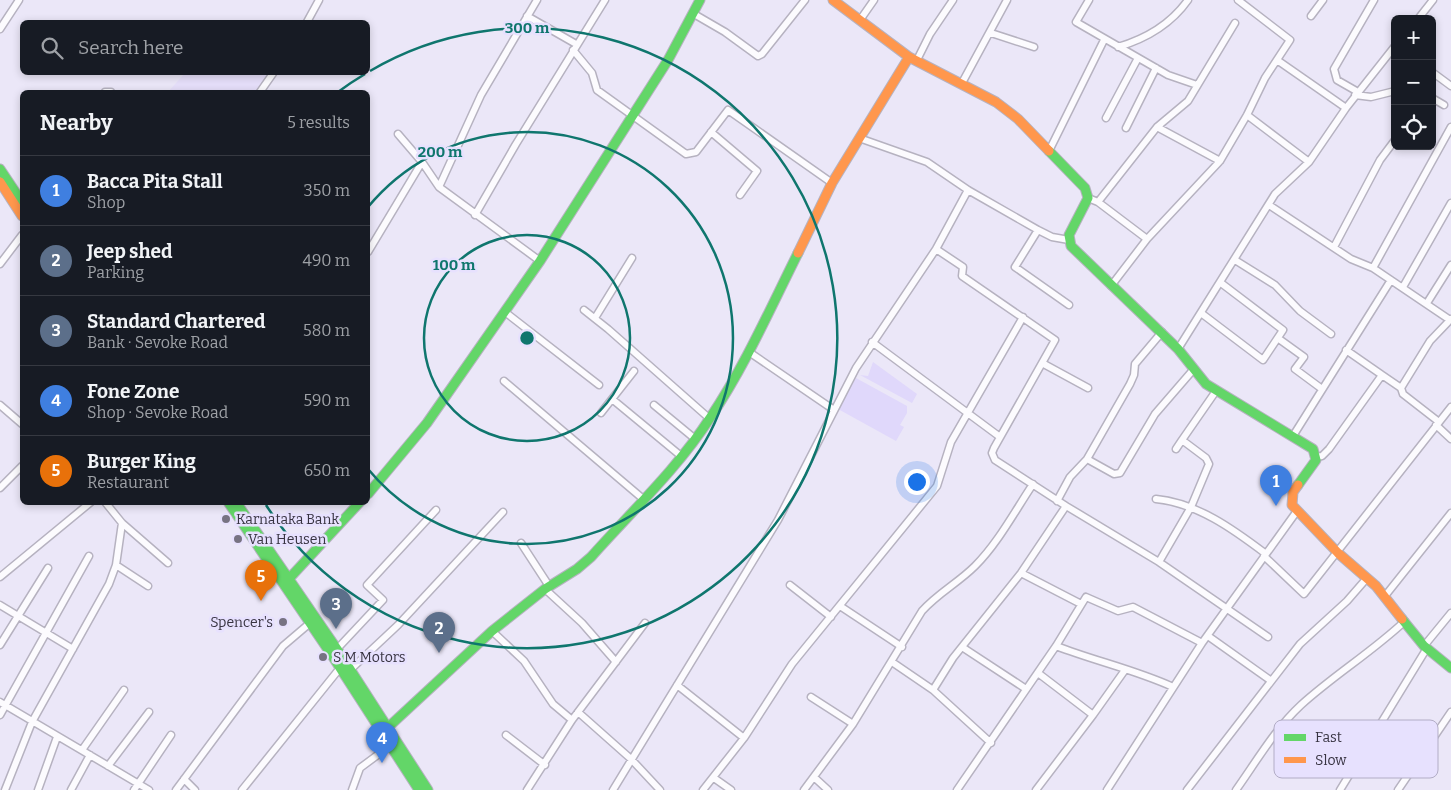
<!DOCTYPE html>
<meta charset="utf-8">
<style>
body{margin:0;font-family:Bitter,serif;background:#20242c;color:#f1f3f6}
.controls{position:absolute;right:15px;top:15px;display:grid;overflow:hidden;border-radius:8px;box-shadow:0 2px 8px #0003}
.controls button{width:45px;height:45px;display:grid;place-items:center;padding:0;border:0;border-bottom:1px solid #363941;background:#171b24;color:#f1f3f6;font:25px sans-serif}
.you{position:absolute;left:916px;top:481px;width:18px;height:18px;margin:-12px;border:4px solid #fff;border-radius:50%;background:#1a73e8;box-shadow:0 0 0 8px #1a73e833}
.badge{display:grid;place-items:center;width:32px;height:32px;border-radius:50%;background:#777382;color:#fff;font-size:16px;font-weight:700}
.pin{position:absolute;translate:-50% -41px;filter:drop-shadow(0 1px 2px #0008)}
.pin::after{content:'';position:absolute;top:26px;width:18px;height:15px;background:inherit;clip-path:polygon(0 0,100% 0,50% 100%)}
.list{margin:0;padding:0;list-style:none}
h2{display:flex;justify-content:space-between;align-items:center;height:65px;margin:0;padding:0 20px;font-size:21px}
h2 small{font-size:16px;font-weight:400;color:#9ea1a6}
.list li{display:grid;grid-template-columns:32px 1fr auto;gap:15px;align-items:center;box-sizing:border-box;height:70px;padding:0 20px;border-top:1px solid #363941}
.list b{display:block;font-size:19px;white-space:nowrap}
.list p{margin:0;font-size:16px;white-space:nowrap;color:#9ea1a6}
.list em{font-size:16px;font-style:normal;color:#9ea1a6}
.icon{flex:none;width:28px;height:28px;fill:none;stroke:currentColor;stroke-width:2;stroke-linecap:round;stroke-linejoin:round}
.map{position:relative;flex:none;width:1451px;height:790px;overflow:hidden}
.search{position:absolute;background:#171b24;box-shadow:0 2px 8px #0003;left:20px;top:20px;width:350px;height:55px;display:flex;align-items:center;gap:12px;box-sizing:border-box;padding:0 18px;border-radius:8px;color:#9ea1a6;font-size:19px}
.panel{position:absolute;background:#171b24;box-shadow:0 2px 8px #0003;left:20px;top:90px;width:350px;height:415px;border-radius:8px}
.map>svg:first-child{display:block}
.built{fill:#e6dffa}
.green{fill:#e0d8fb}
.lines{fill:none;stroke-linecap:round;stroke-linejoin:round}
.street-casing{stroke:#b6b2c0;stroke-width:9}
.fast-casing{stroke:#b6b2c0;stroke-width:11}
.slow-casing{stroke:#b6b2c0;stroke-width:11}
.street{stroke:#fcfbfe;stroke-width:6}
.fast{stroke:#63d668;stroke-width:9}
.slow{stroke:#ff974d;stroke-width:9}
.ring{fill:none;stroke:#0f766e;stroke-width:2.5}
.poi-dot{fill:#777382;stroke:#e7e1fe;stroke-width:2}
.labels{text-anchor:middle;stroke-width:5;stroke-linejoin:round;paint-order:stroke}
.poi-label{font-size:14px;fill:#383442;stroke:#e7e1fe;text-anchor:start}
.key{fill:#e7e1fe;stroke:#b2adc6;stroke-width:1}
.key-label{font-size:14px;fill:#383442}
.centre{fill:#0f766e;stroke:#e7e1fe;stroke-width:2.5}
.ring-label{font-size:15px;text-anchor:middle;font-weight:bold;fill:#0f766e;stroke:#e7e1fe;stroke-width:5;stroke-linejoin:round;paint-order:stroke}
</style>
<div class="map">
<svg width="1451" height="790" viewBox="0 0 1451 790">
<rect width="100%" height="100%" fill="#ebe7f8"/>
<path class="built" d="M185,73h86l-15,19h-88z"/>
<path class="green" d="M873,362l44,32 -5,9 -52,-28 8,1z
M856,378l51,28v7l-7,12 4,2 -8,14 -58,-32z"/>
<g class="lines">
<g class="street-casing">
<path id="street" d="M537,0l-56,95 -42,92 101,74
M1089,0l-13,22 92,53 29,10
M694,14l31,18 33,24 4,-2 43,-54
M527,16l49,28
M1311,16l12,-16
M1418,19l15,-19
M860,20l14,-20
M307,22l12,-22
M0,29l19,-29
M991,33l43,14
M1118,47c27,-8 53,-23 70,-47
M573,50l19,23 5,17 89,64 10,-2 32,-42 104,73
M917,60l13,-26 23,-34
M1277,60l69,48
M1432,72l19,14
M962,83l45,-83
M105,92h6
M260,92l14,-20
M1358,92l-21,-12 -3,-11 40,-69
M1355,95l16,2 24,-6
M1432,98l12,7
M1247,115l62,47
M1106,118l32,-60
M1157,127l63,34
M1126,128l30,-60
M711,132l46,39 -17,24
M398,134l24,28 17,25
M859,138l68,24 41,28 70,40 14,7 17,3
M1049,151l55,-111
M1088,198l10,4 49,37
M1098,202l59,-75 31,-26 47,-78
M1269,205l82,54 22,9 77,52
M475,215l41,-71 89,-144
M1038,230l-23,37 54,38
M1334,247l46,-87 15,-20
M936,249l27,18 -1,9 93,64 -61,108 -2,5 3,7 71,46 93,56 109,75
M368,252l54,-90
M1235,260l40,25 25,26 31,23
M0,264l22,-29
M1373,268l78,-141
M1111,286l36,-47 73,-78 27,-46 18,-37 25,-38 -52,-40
M1403,287l48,-84
M1427,303l24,-38
M584,310l24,19 102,90
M505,312l94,73
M1201,313l62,47 20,-30 -62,-47
M595,318l37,-60
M1279,339l25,18 -9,12 27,20
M872,342l128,95
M1178,349l97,-155 34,-32 37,-54 49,-62
M1346,350l36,25
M749,352l85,58
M1042,363l46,25
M504,381l138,117
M1401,388l29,-47 21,-22
M612,399l69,57
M0,405l22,19
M654,405l40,33
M601,413l33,-42
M1436,425l15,14
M1293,436l98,-156
M1176,449l6,-9
M1316,457l6,-1 7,-7 53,-74 19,13 2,6 36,28
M1087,459l27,15 6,-1 35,-59 38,-44
M0,488l22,-22
M1156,499c41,4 77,30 110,55
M1057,501l13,-24 17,-18 43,-75 4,-9 1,-11 27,-32
M105,502l17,21 46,40
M521,543l28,43
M1264,556l40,38 147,-187
M1159,562l32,-55 18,-43 -3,-6 -24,-18 34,-49
M116,565l32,21
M1021,573l60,31
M0,577l91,-75
M790,585l41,32
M545,589l37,34 34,39
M1385,596l66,-83
M0,605l73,44
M840,606l62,41
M492,631l32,30 29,43 19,16
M1208,636l62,44
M0,645l48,-77
M1056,646c39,15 80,24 117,41
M1424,646l27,-33
M962,647l64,42
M337,649l46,-49 -16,-15 69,-75
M892,662l41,28 58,53
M350,670l48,-45 105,-113
M677,685l67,53
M933,690l20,-32 68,-85 45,-67
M811,697l42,27
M0,702l149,88
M578,712l53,47 29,31
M0,715l89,-159
M1093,715l32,-45
M506,735l39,30
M82,750l42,-60
M108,766l41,-54
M714,778l17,12
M815,778l13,12
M184,779l11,11
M5,790l27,-68 77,-138 7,-19 6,-42
M38,790l19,-53
M71,790l19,-35
M134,790l37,-55
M176,790l107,-144 27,-23
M242,790l98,-122
M352,790l8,-22 31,-23
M527,790l45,-70 73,-97
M613,790l165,-270 78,-152 80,-119 32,-59
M703,790l41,-52 48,-74 145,-178 14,-44 72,-125
M804,790l49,-66 69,-113c16,-18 36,-28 53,-45 23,-23 40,-55 58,-82
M957,790l99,-144 30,-49 32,14 15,-4 69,36
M1036,790l57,-75 -55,-42
M1107,790l95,-147 95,-132
M1187,790l113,-146 47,-43 20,-23
M1236,790c20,-28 39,-61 65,-85 33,-30 71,-53 104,-84
M1340,790l87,-142
M1398,790l53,-78"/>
</g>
<g class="fast-casing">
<path id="fast" d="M1049,151l36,37 3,10 -19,37 2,11 107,103 28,35 107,65 3,11 -18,25
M0,169l22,33
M368,494l59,-71 113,-162 128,-201 32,-60
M228,502l103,152 88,136
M236,502l101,147 91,141
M285,583l75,-81
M1402,619l22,27 27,22
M383,732l109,-101 53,-42 32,-20 14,-12c39,-44 87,-89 119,-139 35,-52 60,-109 88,-165"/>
</g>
<g class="slow-casing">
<path id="slow" d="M833,0l76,57 87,45 22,17 31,32
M0,182l22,34
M798,253l34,-70 77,-126
M1298,485l-5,7 -1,13 46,48 38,33 26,33"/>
</g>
<use href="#street" class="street"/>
<use href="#fast" class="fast"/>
<use href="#slow" class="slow"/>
</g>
<g class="ring">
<circle cx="527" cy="338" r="103"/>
<path d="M368 207A206 206 0 1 1 368 469"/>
<path d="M338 92A310 310 0 0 1 365 74M370 71A310 310 0 1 1 266 505"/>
</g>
<g class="poi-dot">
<circle cx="226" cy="519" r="5"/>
<circle cx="238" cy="539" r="5"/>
<circle cx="283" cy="622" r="5"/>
<circle cx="323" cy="657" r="5"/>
</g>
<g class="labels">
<g class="poi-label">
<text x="236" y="524">Karnataka Bank</text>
<text x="248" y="544">Van Heusen</text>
<text x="273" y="627" text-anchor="end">Spencer's</text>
<text x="333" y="662">S M Motors</text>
</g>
</g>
<rect x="1274" y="720" width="164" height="58" rx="8" class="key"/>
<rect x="1284" y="734" width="22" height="7" fill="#63d668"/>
<rect x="1284" y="757" width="22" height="6" fill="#ff974d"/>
<g class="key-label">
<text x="1315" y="742">Fast</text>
<text x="1315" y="765">Slow</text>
</g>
<circle cx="527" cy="338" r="8" class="centre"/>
<g class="ring-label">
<text x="527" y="33">300 m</text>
<text x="440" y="157">200 m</text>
<text x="454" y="270">100 m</text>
</g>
</svg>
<div class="controls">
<button>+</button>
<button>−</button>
<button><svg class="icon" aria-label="locate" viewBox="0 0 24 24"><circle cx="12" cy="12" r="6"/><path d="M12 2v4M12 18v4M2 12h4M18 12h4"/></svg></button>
</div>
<div class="you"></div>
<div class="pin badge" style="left:1276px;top:506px;background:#3f7fe0">1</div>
<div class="pin badge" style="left:439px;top:653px;background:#5c6f8a">2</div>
<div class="pin badge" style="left:336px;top:629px;background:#5c6f8a">3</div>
<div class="pin badge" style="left:382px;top:763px;background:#3f7fe0">4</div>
<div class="pin badge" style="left:261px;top:601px;background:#e8710a">5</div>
<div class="search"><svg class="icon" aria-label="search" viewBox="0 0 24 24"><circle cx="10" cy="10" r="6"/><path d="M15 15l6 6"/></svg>Search here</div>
<section class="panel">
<h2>Nearby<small>5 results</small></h2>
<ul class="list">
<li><span class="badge" style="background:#3f7fe0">1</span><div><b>Bacca Pita Stall</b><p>Shop</p></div><em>350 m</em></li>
<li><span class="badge" style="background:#5c6f8a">2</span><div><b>Jeep shed</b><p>Parking</p></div><em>490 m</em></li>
<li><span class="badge" style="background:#5c6f8a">3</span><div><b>Standard Chartered</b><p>Bank · Sevoke Road</p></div><em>580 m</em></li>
<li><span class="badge" style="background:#3f7fe0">4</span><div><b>Fone Zone</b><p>Shop · Sevoke Road</p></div><em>590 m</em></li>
<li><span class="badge" style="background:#e8710a">5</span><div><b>Burger King</b><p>Restaurant</p></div><em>650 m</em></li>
</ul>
</section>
</div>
